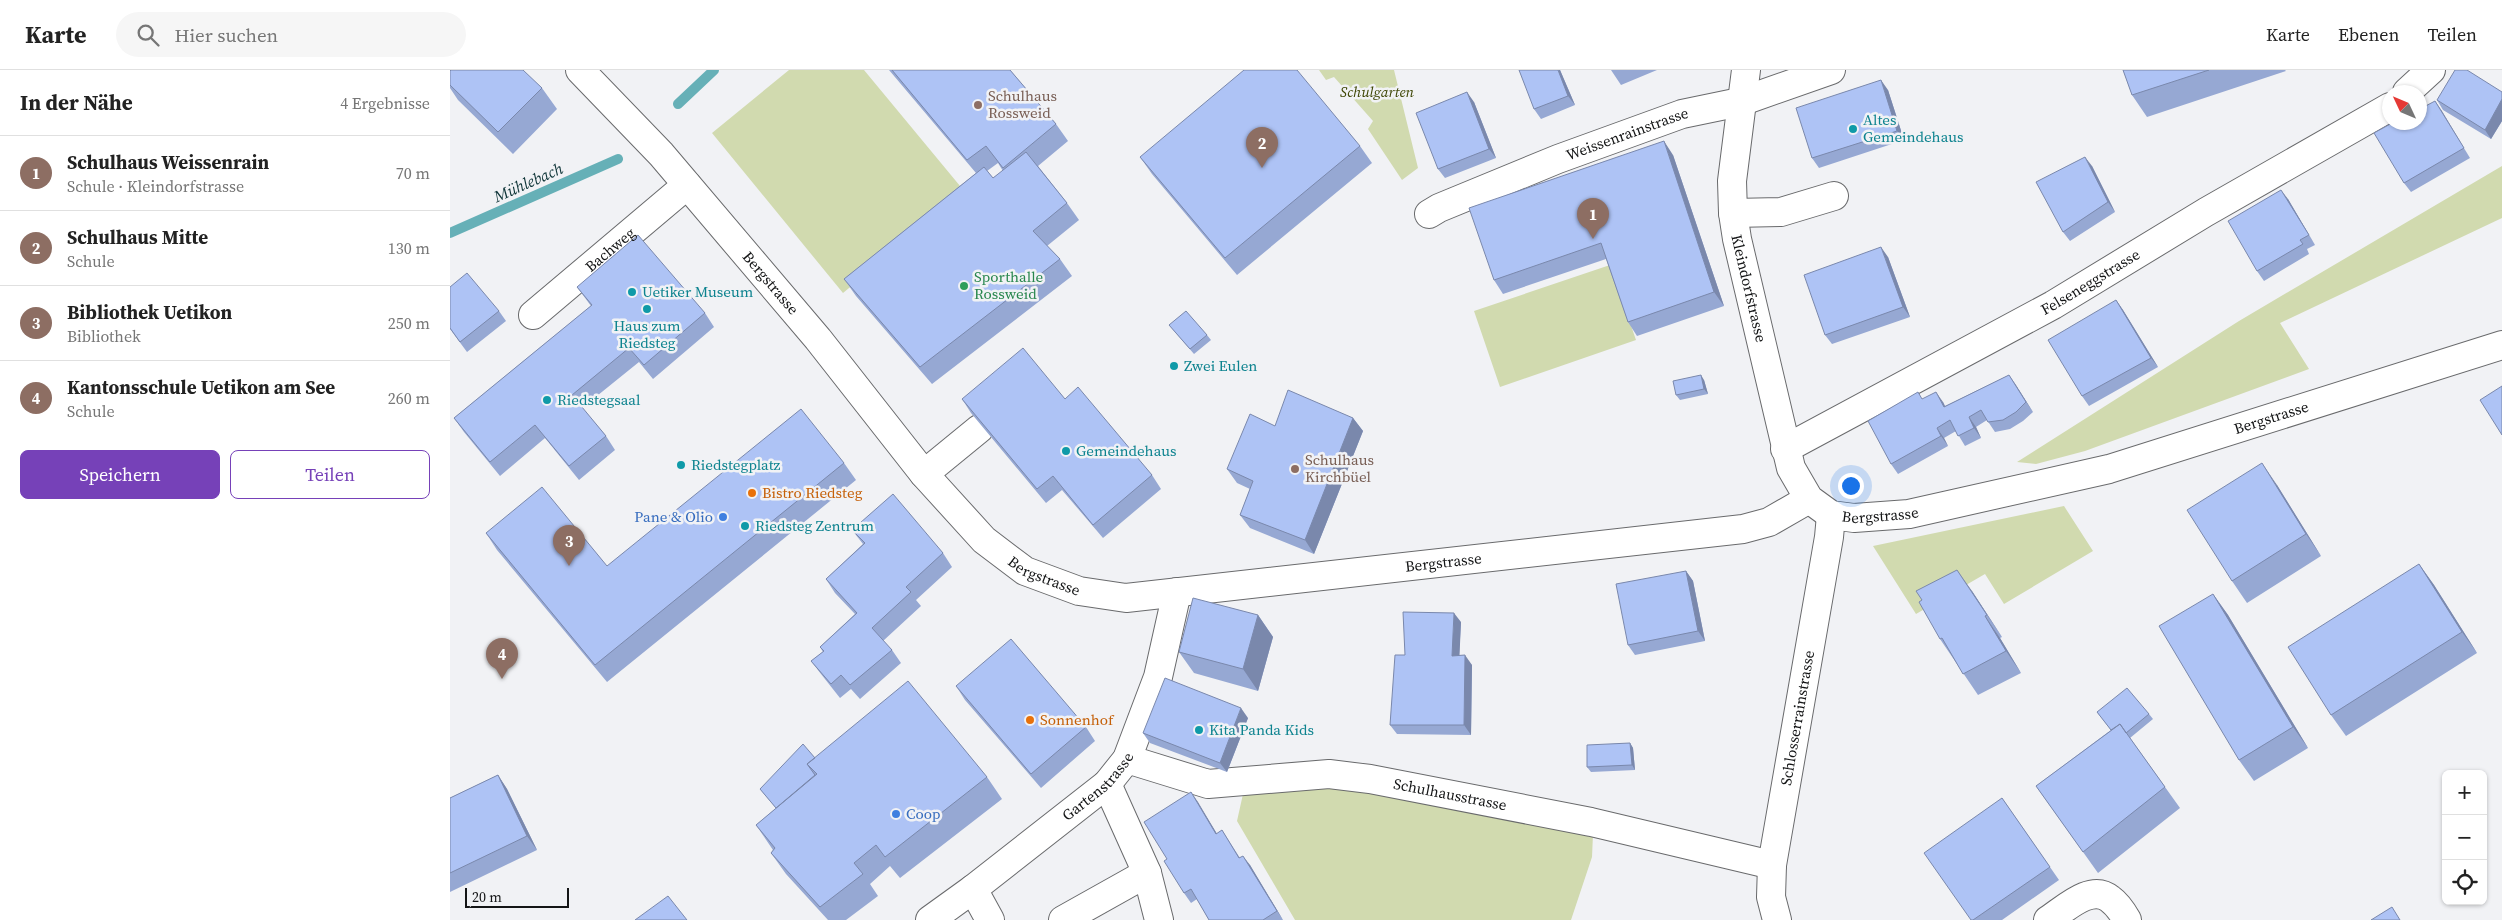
<!DOCTYPE html>
<html lang="de">
<meta charset="utf-8">
<style>
body{margin:0;font-family:"Source Serif 4",serif;background:#f6f6f6;color:#222}
.controls{position:absolute;right:15px;bottom:15px;display:grid;overflow:hidden;border-radius:8px;box-shadow:0 1px 4px #0004}
.controls button{width:45px;height:45px;display:grid;place-items:center;padding:0;border:0;border-bottom:1px solid #e0e0e0;background:#fff;color:#222;font:25px sans-serif}
.compass{position:absolute;left:1932px;top:15px;width:45px;height:45px;border-radius:50%;background:#fff;box-shadow:0 1px 4px #0004;rotate:314deg}
.scale{position:absolute;left:15px;bottom:12px;width:104px;box-sizing:border-box;padding-left:5px;border:2px solid #141516;border-top:0;font-size:14px;line-height:18px;white-space:nowrap;color:#141516;-webkit-text-stroke:4px #f1f2f5;paint-order:stroke}
.you{position:absolute;left:1400px;top:415px;width:18px;height:18px;margin:-12px;border:4px solid #fff;border-radius:50%;background:#1a73e8;box-shadow:0 0 0 8px #1a73e833}
.badge{display:grid;place-items:center;width:32px;height:32px;border-radius:50%;background:#7641b8;color:#fff;font-size:16px;font-weight:700}
.pin{position:absolute;translate:-50% -41px;filter:drop-shadow(0 1px 2px #0008)}
.pin::after{content:'';position:absolute;top:26px;width:18px;height:15px;background:inherit;clip-path:polygon(0 0,100% 0,50% 100%)}
.list{margin:0;padding:0;list-style:none}
h2{display:flex;justify-content:space-between;align-items:center;height:65px;margin:0;padding:0 20px;font-size:21px}
h2 small{font-size:16px;font-weight:400;color:#767676}
.list li{display:grid;grid-template-columns:32px 1fr auto;gap:15px;align-items:center;box-sizing:border-box;height:75px;padding:0 20px;border-top:1px solid #e0e0e0}
.list b{display:block;font-size:19px;white-space:nowrap}
.list p{margin:0;font-size:16px;white-space:nowrap;color:#767676}
.list em{font-size:16px;font-style:normal;color:#767676}
.actions{display:flex;gap:10px;padding:15px 20px}
.actions a{flex:1;padding:11px 0;border:1px solid #7641b8;border-radius:8px;text-align:center;font-size:18px;color:#7641b8}
.actions .main{background:#7641b8;color:#fff}
.icon{flex:none;width:28px;height:28px;fill:none;stroke:currentColor;stroke-width:2;stroke-linecap:round;stroke-linejoin:round}
.map{position:relative;flex:none;width:2052px;height:850px;overflow:hidden}
header{display:flex;align-items:center;gap:30px;box-sizing:border-box;height:70px;padding:0 25px;background:#fff;border-bottom:1px solid #e0e0e0}
header strong{font-size:24px}
nav{display:flex;gap:28px;margin-inline-start:auto;font-size:18px}
.search{width:350px;height:45px;background:#f6f6f6;display:flex;align-items:center;gap:12px;box-sizing:border-box;padding:0 18px;border-radius:28px;color:#767676;font-size:19px}
main{display:flex}
aside{flex:1;background:#fff}
.map>svg:first-child{display:block}
.green{fill:#d1daaf}
.lines{fill:none;stroke-linecap:round;stroke-linejoin:round}
.stream{stroke:#66b0b7;stroke-width:10}
.minor-casing{stroke:#696a6c;stroke-width:30}
.minor{stroke:#fff;stroke-width:28}
.wall{fill:#96a8d3;fill-rule:evenodd}
.shaded-wall{fill:#7a88ac}
.building{fill:#aec3f5;stroke:#7a88ac}
.education-dot{fill:#8d6e63;stroke:#f1f2f5;stroke-width:2}
.culture-dot{fill:#0f9aa8;stroke:#f1f2f5;stroke-width:2}
.leisure-dot{fill:#2e9e5b;stroke:#f1f2f5;stroke-width:2}
.food-dot{fill:#e8710a;stroke:#f1f2f5;stroke-width:2}
.shop-dot{fill:#3f7fe0;stroke:#f1f2f5;stroke-width:2}
.labels{text-anchor:middle;stroke-width:5;stroke-linejoin:round;paint-order:stroke}
.park-label{font-size:15px;font-style:italic;fill:#3e4604;stroke:#f1f2f5}
.education-label{font-size:15px;fill:#785e54;stroke:#f1f2f5;text-anchor:start}
.culture-label{font-size:15px;fill:#0d838f;stroke:#f1f2f5;text-anchor:start}
.street-label{font-size:15px;fill:#141516;stroke:#f1f2f5}
.leisure-label{font-size:15px;fill:#27864d;stroke:#f1f2f5;text-anchor:start}
.food-label{font-size:15px;fill:#c56008;stroke:#f1f2f5;text-anchor:start}
.shop-label{font-size:15px;fill:#366cbe;stroke:#f1f2f5;text-anchor:end}
.water-label{font-size:16px;font-style:italic;fill:#0e3437;stroke:#f1f2f5}
</style>
<header>
<strong>Karte</strong>
<div class="search"><svg class="icon" aria-label="search" viewBox="0 0 24 24"><circle cx="10" cy="10" r="6"/><path d="M15 15l6 6"/></svg>Hier suchen</div>
<nav><a>Karte</a><a>Ebenen</a><a>Teilen</a></nav>
</header>
<main>
<aside>
<h2>In der Nähe<small>4 Ergebnisse</small></h2>
<ul class="list">
<li><span class="badge" style="background:#8d6e63">1</span><div><b>Schulhaus Weissenrain</b><p>Schule · Kleindorfstrasse</p></div><em>70 m</em></li>
<li><span class="badge" style="background:#8d6e63">2</span><div><b>Schulhaus Mitte</b><p>Schule</p></div><em>130 m</em></li>
<li><span class="badge" style="background:#8d6e63">3</span><div><b>Bibliothek Uetikon</b><p>Bibliothek</p></div><em>250 m</em></li>
<li><span class="badge" style="background:#8d6e63">4</span><div><b>Kantonsschule Uetikon am See</b><p>Schule</p></div><em>260 m</em></li>
</ul>
<div class="actions"><a class="main">Speichern</a><a>Teilen</a></div>
</aside>
<div class="map">
<svg width="2052" height="850" viewBox="0 0 2052 850">
<rect width="100%" height="100%" fill="#f1f2f5"/>
<path class="green" d="M339,0h75l101,122 -122,101 -131,-160z
M869,0h75l24,98 -16,12 -34,-51 5,-8 -39,-44 -8,3z
M2052,96v52l-222,105 29,46 -224,82 -49,13 -19,-2 222,-141z
M1160,195l26,75 -136,47 -26,-76z
M1614,436l29,45 -89,53 -19,-30 -69,40 -43,-68z
M870,715l52,4 221,45 -1,23 -21,63h-276l-58,-99 6,-27z"/>
<g class="lines">
<path class="stream" d="M228,34l36,-34
M0,163l168,-74"/>
<g class="minor-casing">
<g id="minor">
<path id="s1" d="M130,0l81,84 157,185 106,135 60,66 41,31 54,20 47,7 617,-69 26,-7 40,-23"/>
<path id="s2" d="M1296,0l-14,111 1,32 4,26 54,229 18,31 22,16 23,3 55,-4 200,-45 393,-124"/>
<path d="M1957,22l24,-22"/>
<path d="M1283,143l48,-1 53,-16"/>
<path id="s3" d="M979,144l10,-6 119,-49 124,-45 58,-12 91,-32"/>
<path id="s4" d="M83,245l154,-130"/>
<path id="s5" d="M1335,379l268,-144 153,-93 184,-105"/>
<path d="M474,404l55,-45"/>
<path id="s6" d="M677,689l81,25 121,-10 41,5 221,43 181,43"/>
<path d="M657,714l40,89 12,47"/>
<path d="M523,819l17,31"/>
<path id="s7" d="M480,850l43,-31 134,-105 20,-25 31,-82 19,-85"/>
<path d="M613,850l84,-47"/>
<path id="s8" d="M1327,850l-6,-23 1,-32 57,-328 2,-22"/>
<path d="M1598,850c16,-10 43,-37 62,-21 7,5 13,14 17,21"/>
</g>
</g>
<use href="#minor" class="minor"/>
</g>
<path class="wall" d="M439,0h121l46,54 12,17 -30,25 29,37 12,17 -32,26 13,13 12,17 -140,108 -76,-88 -12,-17 132,-106zM548,93l5,8 -10,7 -6,-7z
M1110,0l15,35 -34,14 -7,-10z
M1161,0h46l-36,15z
M1673,0h162l1,1 -139,46 -15,-22z
M0,1l92,17 15,21 -44,45 -55,-54 -8,-12z
M1438,20l16,50 -85,28 -7,-10z
M2052,22v29l-11,18 -48,-29 -6,-10z
M1985,31l35,57 -59,34 -7,-9z
M1024,32l22,56 -51,20 -7,-9z
M910,76l12,17 -135,112 -85,-101 -12,-17z
M1223,85l51,151 -87,30 -9,-14 -22,-63 -103,35 -9,-14z
M1642,96l23,46 -45,29 -7,-9z
M1838,129l27,46 -8,4 2,5 -45,27 -7,-10z
M1438,187l22,60 -78,27 -7,-9z
M0,217l49,24 7,10 -39,31 -17,-23z
M127,217l128,26 9,14 -61,52 -14,-17 -57,46 24,28 9,14 -36,30 -34,-42 -45,38 -36,-44 -10,-14 137,-112z
M1666,230l7,10 35,57 -69,39 -7,-10z
M719,255l38,10 4,5 -17,14z
M1559,305l24,37 -10,9 -13,8 -15,3 -8,-12 -11,7 5,11 -16,8 -9,-15 -12,7 4,8 -50,28 -7,-10 31,-65 21,3 2,4z
M1254,310l4,14 -28,6 -4,-5z
M512,329h103l87,76 9,14 -58,49 -41,-48 -16,13 -75,-90z
M903,348l10,13 -49,123 -64,-26 -10,-13 10,-26 -13,-6 -10,-14 48,-43z
M394,393l12,17 -249,202 -110,-132 -11,-17 121,33z
M1827,415l44,71 -74,47 -15,-22z
M402,460l91,23 9,14 -36,33 5,6 -38,35 9,9 9,13 -41,36 -9,-10 -11,9 -19,-24 -10,-13 12,-9 -3,-5 35,-33 -20,-21 -9,-14 37,-35z
M1969,494l15,21 43,68 -131,83 -15,-21z
M1236,501l7,10 12,60 -70,14 -7,-10z
M1522,521l30,46 -2,1 21,35 -43,22 -38,-56z
M1763,524l15,21 80,133 -54,33 -15,-21z
M808,545l15,22 -15,54 -64,-18 -15,-21z
M1011,552l-2,34 13,9 -1,70 -74,-1 -7,-9z
M506,616l130,41 9,14 -54,47 -76,-88z
M1647,642l52,2 4,5 -23,19 50,70 -82,65 -62,-87 75,-56z
M798,648l-21,54 -77,-29 -7,-10z
M1180,673l3,5 2,22 -44,2 -4,-5z
M365,688l172,19 15,22 -102,79 -10,-12 -20,18 8,12 -32,24h-18l-42,-46 -15,-21 2,-3 -17,-25 20,-17 -16,-19z
M48,705l9,14 30,61 -87,42v-94z
M741,722l26,42 5,-4 18,28 10,7 33,55h-74l-12,-21 -6,4 -7,-10 -17,-34z
M1552,728l57,82 -57,40h-31z"/>
<path class="shaded-wall" d="M1108,0h2l15,35 -7,-9z
M1431,10l7,10 16,50 -7,-9z
M1017,22l7,10 22,56 -7,-9z
M2052,29v22l-11,18 -6,-9z
M1985,31l7,10 28,47 -6,-10z
M1214,71l9,14 51,151 -10,-14z
M1635,87l7,9 23,46 -7,-10z
M1831,120l7,9 27,46 -6,-10z
M1431,177l7,10 22,60 -7,-10z
M1666,230l7,10 35,57 -7,-9z
M1251,305l3,5 4,14 -4,-5z
M1559,305l7,10 17,27 -7,-10z
M1486,322l7,10 7,15 -6,-10z
M1519,347l7,10 5,11 -7,-10z
M903,348l10,13 -49,123 -9,-14z
M1487,358l7,10 4,8 -7,-10z
M1812,393l15,22 44,71 -15,-22z
M1969,494l15,21 43,68 -15,-21z
M1507,500l15,21 30,46 -15,-22z
M1236,501l7,10 12,60 -7,-10z
M1763,524l15,21 80,133 -15,-21z
M1004,543l7,9 -2,44 -7,-10z
M808,545l15,22 -15,54 -15,-22z
M1535,546l15,22 21,35 -15,-22z
M1015,585l7,10 -1,70 -7,-10z
M791,638l7,10 -21,54 -7,-9z
M1180,673l3,5 2,22 -3,-5z
M48,705l9,14 30,61 -10,-14z
M741,722l7,10 25,42 -7,-10z
M793,786l7,9 33,55 -6,-9z"/>
<path class="building" d="M1,0h72l19,18 -44,44 -48,-47v-14z
M442,0h118l46,54 -53,44 -17,-22 -19,14z
M794,0h53l63,76 -135,112 -85,-101z
M1069,0h39l10,26 -34,13z
M1673,0h86l-77,25z
M2005,0h12l35,22v7l-17,31 -48,-30z
M1431,10l16,51 -85,27 -16,-50z
M1017,22l22,57 -51,20 -22,-56z
M1985,31l29,47 -60,35 -30,-50 20,-11h26v-13z
M1214,71l50,151 -86,30 -27,-79 -107,37 -25,-72z
M576,82l41,51 -34,28 27,28 -140,108 -76,-88 140,-112 9,11z
M1635,87l23,45 -45,30 -27,-50z
M1831,120l28,45 -9,5 3,4 -46,27 -29,-50z
M188,165l67,78 -61,52 -15,-17 -57,47 34,41 -37,30 -34,-41 -45,37 -36,-44 138,-113 -15,-18z
M1431,177l22,60 -78,28 -21,-60z
M17,203l32,38 -39,31 -10,-14v-41z
M1666,230l35,58 -69,38 -34,-56z
M736,241l21,24 -17,14 -21,-24z
M573,278l42,51 13,-12 74,88 -59,50 -40,-49 -16,13 -75,-90z
M1251,305l3,14 -28,6 -3,-14z
M1559,305l17,27 -10,10 -13,8 -15,2 -7,-12 -12,7 5,11 -16,8 -8,-16 -13,8 4,8 -50,28 -23,-43 50,-29 4,7 14,-7 8,15z
M2052,316v49l-22,-35z
M838,320l65,28 -48,122 -65,-25 13,-34 -26,-12 23,-55 25,12z
M351,339l43,54 -249,202 -109,-132 56,-46 65,79z
M1812,393l44,71 -74,47 -45,-71z
M443,424l50,59 -37,34 5,5 -39,36 20,22 -42,35 -9,-10 -10,9 -20,-23 13,-10 -4,-4 37,-34 -31,-34 39,-36 -13,-13z
M1969,494l43,68 -131,83 -43,-68z
M1507,500l30,45 -2,1 21,35 -43,23 -21,-36 -2,1 -21,-37 3,-2 -6,-9z
M1236,501l12,60 -70,14 -12,-61z
M1763,524l80,133 -54,33 -80,-134z
M743,528l65,17 -15,54 -64,-17z
M953,542l51,1 -2,43 13,-1 -1,70h-74l5,-70h10z
M561,569l75,88 -55,47 -75,-88z
M715,608l76,30 -21,55 -77,-30z
M458,611l79,96 -102,80 -9,-12 -22,18 9,11 -43,33 -49,-54 4,-5 -19,-23 61,-51 -10,-10z
M1677,618l22,26 -23,19 -6,-9 -9,6 -14,-18z
M1670,654l45,63 -82,65 -47,-66z
M1180,673l2,22 -45,2v-22z
M353,674l12,14 -8,6 8,11 -39,33 -16,-19z
M48,705l29,61 -77,37v-75z
M741,722l25,42 6,-4 17,28 4,-2 34,55 -14,9h-54l-18,-31 -7,4 -20,-32 3,-2 -23,-37z
M1552,728l48,69 -77,53h-2l-47,-67z
M218,826l19,24h-52z
M1942,837l8,13h-29z"/>
<g class="education-dot">
<circle cx="528" cy="35" r="5"/>
<circle cx="845" cy="399" r="5"/>
</g>
<g class="culture-dot">
<circle cx="1403" cy="59" r="5"/>
<circle cx="182" cy="222" r="5"/>
<circle cx="197" cy="239" r="5"/>
<circle cx="724" cy="296" r="5"/>
<circle cx="97" cy="330" r="5"/>
<circle cx="616" cy="381" r="5"/>
<circle cx="231" cy="395" r="5"/>
<circle cx="295" cy="456" r="5"/>
<circle cx="749" cy="660" r="5"/>
</g>
<circle class="leisure-dot" cx="514" cy="216" r="5"/>
<g class="food-dot">
<circle cx="302" cy="423" r="5"/>
<circle cx="580" cy="650" r="5"/>
</g>
<g class="shop-dot">
<circle cx="273" cy="447" r="5"/>
<circle cx="446" cy="744" r="5"/>
</g>
<g class="labels">
<g class="park-label">
<text x="927" y="27">Schulgarten</text>
</g>
<g class="education-label">
<text x="538" y="31">Schulhaus<tspan x="538" dy="17">Rossweid</tspan></text>
<text x="855" y="395">Schulhaus<tspan x="855" dy="17">Kirchbüel</tspan></text>
</g>
<g class="culture-label">
<text x="1413" y="55">Altes<tspan x="1413" dy="17">Gemeindehaus</tspan></text>
<text x="192" y="227">Uetiker Museum</text>
<text x="197" y="261" text-anchor="middle">Haus zum<tspan x="197" dy="17">Riedsteg</tspan></text>
<text x="734" y="301">Zwei Eulen</text>
<text x="107" y="335">Riedstegsaal</text>
<text x="626" y="386">Gemeindehaus</text>
<text x="241" y="400">Riedstegplatz</text>
<text x="305" y="461">Riedsteg Zentrum</text>
<text x="759" y="665">Kita Panda Kids</text>
</g>
<g class="street-label">
<text dy="5" stroke="none"><textPath href="#s3" startOffset="214">Weissenrainstrasse</textPath></text>
<text dy="5" stroke="none"><textPath href="#s4" startOffset="101">Bachweg</textPath></text>
<text dy="5" stroke="none"><textPath href="#s5" startOffset="348">Felseneggstrasse</textPath></text>
<text dy="5" stroke="none"><textPath href="#s1" startOffset="286">Bergstrasse</textPath></text>
<text dy="5" stroke="none"><textPath href="#s2" startOffset="221">Kleindorfstrasse</textPath></text>
<text dy="5" stroke="none"><textPath href="#s2" startOffset="922">Bergstrasse</textPath></text>
<text dy="5" stroke="none"><textPath href="#s2" startOffset="518">Bergstrasse</textPath></text>
<text dy="5" stroke="none"><textPath href="#s1" startOffset="1096">Bergstrasse</textPath></text>
<text dy="5" stroke="none"><textPath href="#s1" startOffset="691">Bergstrasse</textPath></text>
<text dy="5" stroke="none"><textPath href="#s8" startOffset="205">Schlosserrainstrasse</textPath></text>
<text dy="5" stroke="none"><textPath href="#s7" startOffset="215">Gartenstrasse</textPath></text>
<text dy="5" stroke="none"><textPath href="#s6" startOffset="329">Schulhausstrasse</textPath></text>
</g>
<g class="leisure-label">
<text x="524" y="212">Sporthalle<tspan x="524" dy="17">Rossweid</tspan></text>
</g>
<g class="food-label">
<text x="312" y="428">Bistro Riedsteg</text>
<text x="590" y="655">Sonnenhof</text>
</g>
<g class="shop-label">
<text x="263" y="452">Pane &amp; Olio</text>
<text x="456" y="749" text-anchor="start">Coop</text>
</g>
<g class="water-label">
<text transform="translate(78 112) rotate(-24)" y="6">Mühlebach</text>
</g>
</g>
</svg>
<div class="controls">
<button>+</button>
<button>−</button>
<button><svg class="icon" aria-label="locate" viewBox="0 0 24 24"><circle cx="12" cy="12" r="6"/><path d="M12 2v4M12 18v4M2 12h4M18 12h4"/></svg></button>
</div>
<svg class="compass" viewBox="-18 -18 36 36"><path d="M0-13l5 13h-10z" fill="#e53935"/><path d="M0 13l5-13h-10z" fill="#767676"/></svg>
<div class="scale">20 m</div>
<div class="you"></div>
<div class="pin badge" style="left:1143px;top:169px;background:#8d6e63">1</div>
<div class="pin badge" style="left:812px;top:98px;background:#8d6e63">2</div>
<div class="pin badge" style="left:119px;top:496px;background:#8d6e63">3</div>
<div class="pin badge" style="left:52px;top:609px;background:#8d6e63">4</div>
</div>
</main>
